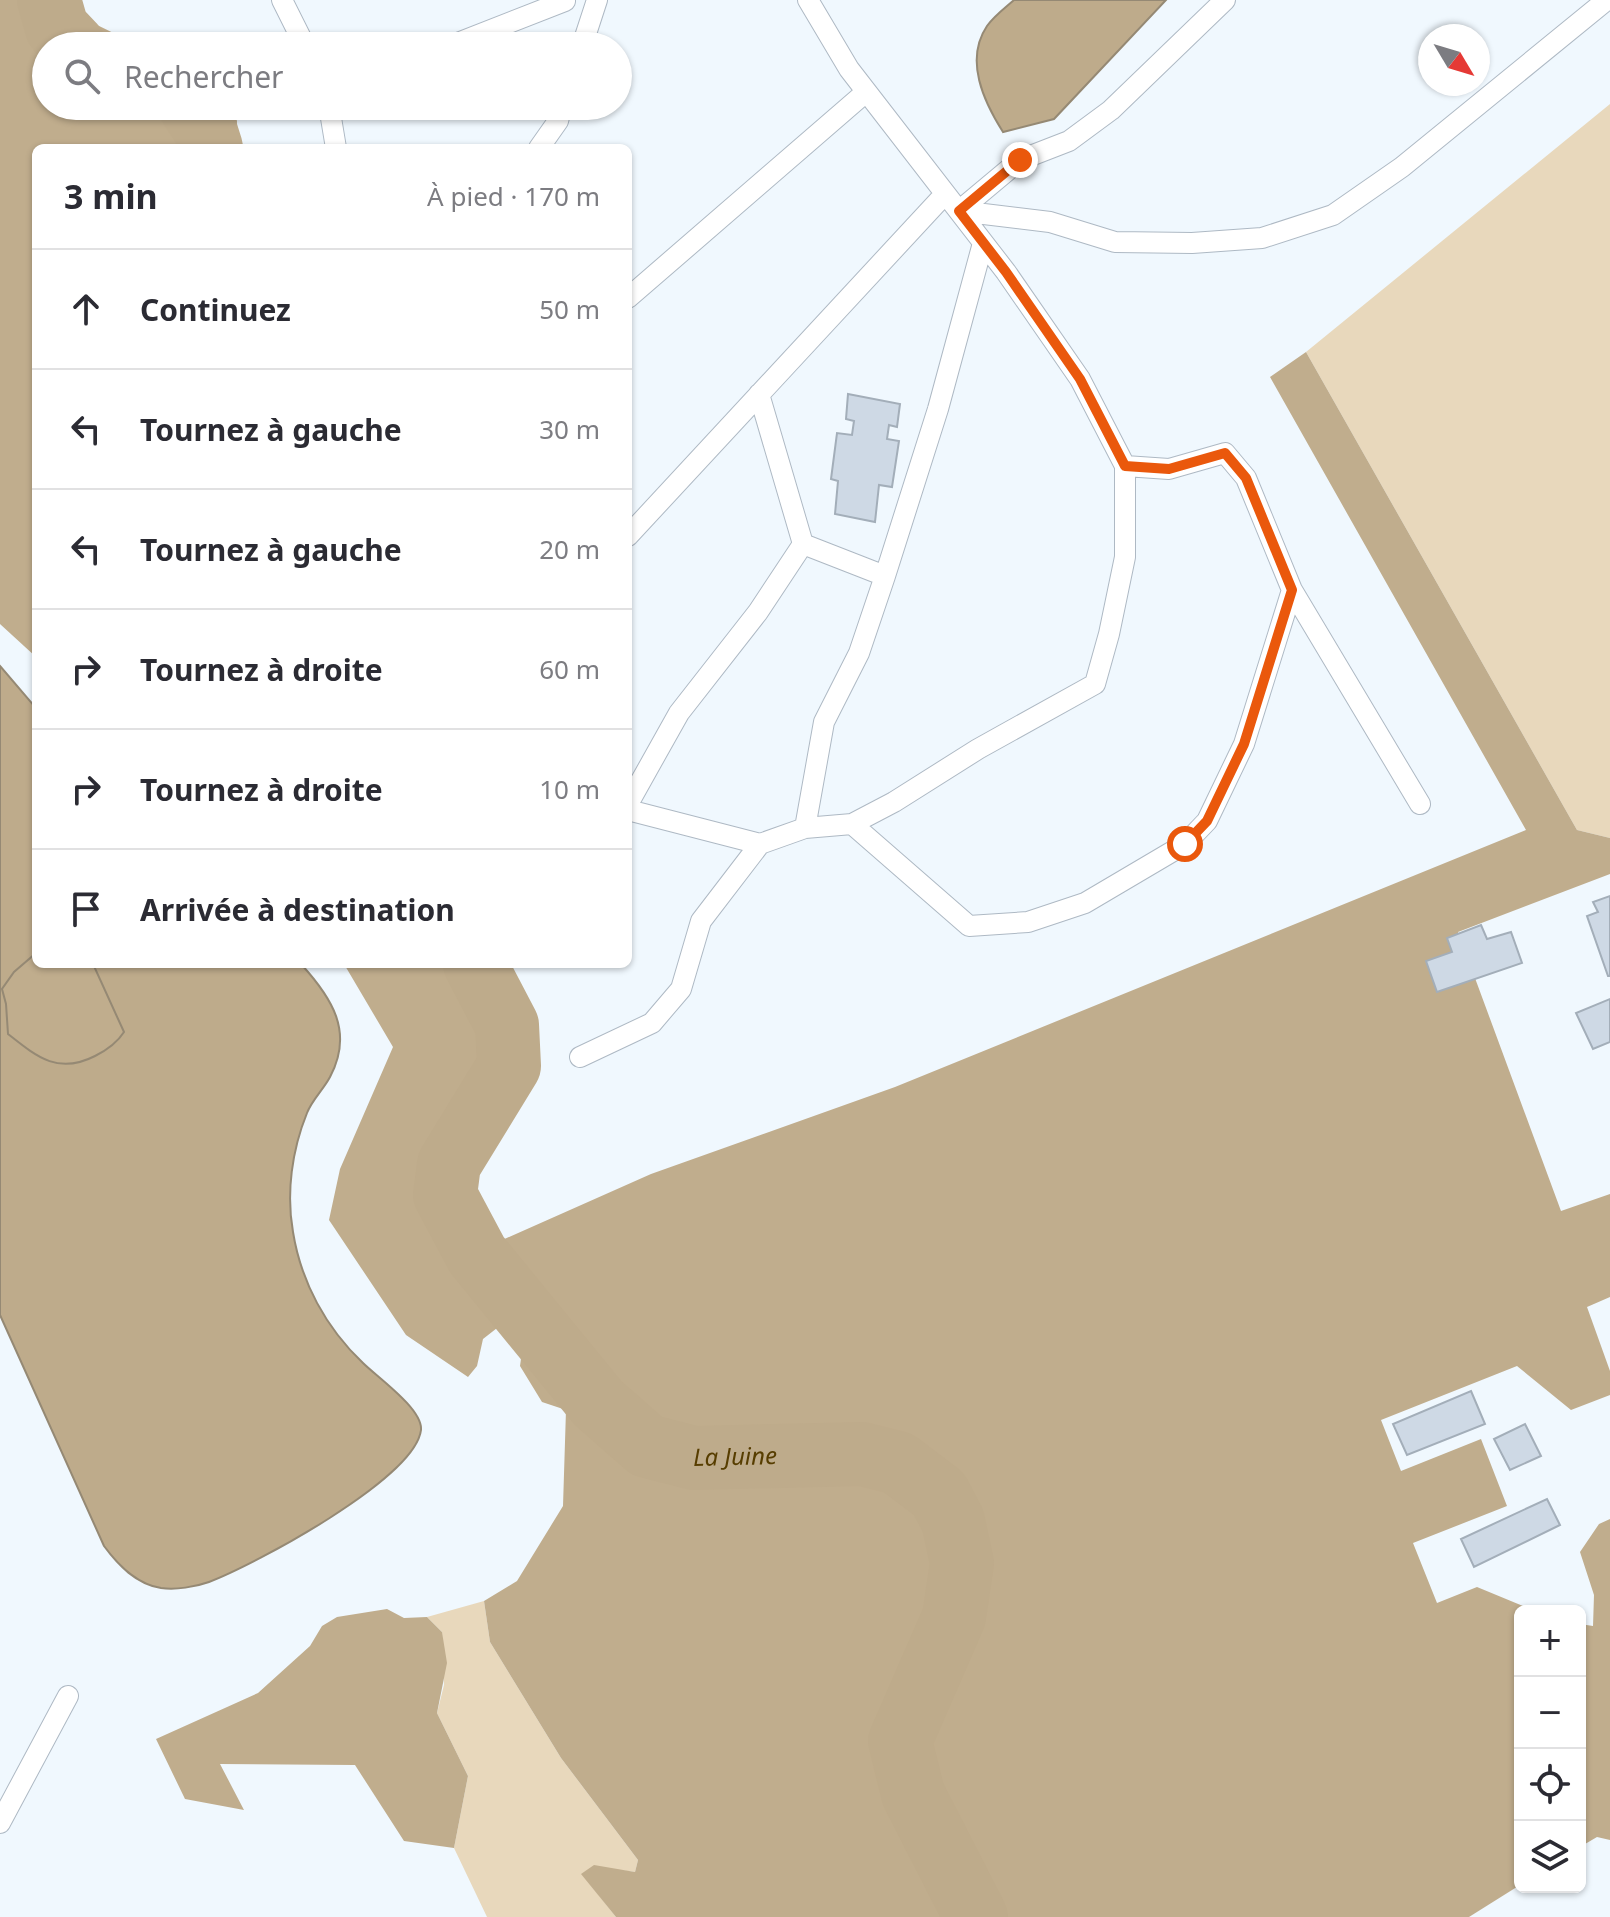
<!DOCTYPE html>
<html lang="fr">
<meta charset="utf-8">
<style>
body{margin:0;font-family:"Noto Sans",sans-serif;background:#f2f2f3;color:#2b2b33}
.controls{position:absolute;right:24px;bottom:24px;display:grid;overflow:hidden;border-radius:12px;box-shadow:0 2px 6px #0004}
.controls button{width:72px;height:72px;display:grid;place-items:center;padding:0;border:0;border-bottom:2px solid #e1e1e2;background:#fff;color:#2b2b33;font:40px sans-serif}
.compass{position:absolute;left:1418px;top:24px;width:72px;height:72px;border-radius:50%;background:#fff;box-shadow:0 2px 6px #0004;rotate:128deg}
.stop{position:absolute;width:24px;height:24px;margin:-18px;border:6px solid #ea580c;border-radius:50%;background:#fff}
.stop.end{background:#ea580c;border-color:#fff;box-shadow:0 2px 8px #0008}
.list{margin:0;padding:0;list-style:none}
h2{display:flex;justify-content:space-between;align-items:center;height:104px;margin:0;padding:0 32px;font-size:34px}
h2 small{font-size:26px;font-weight:400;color:#7c7c81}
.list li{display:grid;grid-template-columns:52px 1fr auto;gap:24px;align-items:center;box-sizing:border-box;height:120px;padding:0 32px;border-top:2px solid #e1e1e2}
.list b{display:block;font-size:30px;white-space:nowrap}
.list em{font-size:26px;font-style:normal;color:#7c7c81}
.icon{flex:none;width:44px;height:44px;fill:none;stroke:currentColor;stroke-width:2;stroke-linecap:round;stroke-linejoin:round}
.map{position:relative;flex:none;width:1610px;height:1917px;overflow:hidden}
.search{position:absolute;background:#fff;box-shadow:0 2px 6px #0004;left:32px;top:32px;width:600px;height:88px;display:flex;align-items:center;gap:20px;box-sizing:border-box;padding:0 28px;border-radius:44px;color:#7c7c81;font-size:30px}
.panel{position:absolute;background:#fff;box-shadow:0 2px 6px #0004;left:32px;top:144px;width:600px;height:824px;border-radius:12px}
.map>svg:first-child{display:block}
.green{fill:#e8d8bc}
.forest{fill:#c0ad8d}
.water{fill:#beab8b;stroke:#958974;stroke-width:2}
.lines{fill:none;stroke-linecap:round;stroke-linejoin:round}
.river{stroke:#beab8b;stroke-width:64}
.building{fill:#ced9e5;stroke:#a3aeb9;stroke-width:2}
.service-casing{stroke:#aeb9c4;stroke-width:22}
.service{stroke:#fff;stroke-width:20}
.route{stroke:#ea580c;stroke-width:10}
.labels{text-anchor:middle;stroke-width:6;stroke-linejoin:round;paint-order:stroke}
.water-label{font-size:24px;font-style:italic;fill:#573d00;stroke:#fff}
</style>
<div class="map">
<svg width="1610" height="1917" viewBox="0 0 1610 1917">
<rect width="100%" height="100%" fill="#f0f8fe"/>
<path class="green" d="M1610,104v734l-33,-8 -271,-478z
M484,1601l6,41 71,116 77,102 -3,12 -17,-2 -36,4 34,43h-129l-33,-69 14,-72 -31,-63 7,-28 -2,-53 -15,-15z"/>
<path class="forest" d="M0,0h77l16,23 47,23h-94v60h186l5,15 -1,27h-200v509l-36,-33z
M1306,352l271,478 33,8v36l-152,58 103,279 49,-17v103l-23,10 23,64v24l-39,15 -54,-44 -136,54 20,51 80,-32 26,67 -94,37 24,60 40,-16 58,24h-15v274l-51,32h-853l-35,-43 13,-9 41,7 3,-12 -77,-102 -71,-116 -6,-41 33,-20 46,-75 3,-96 -24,-8 -22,-36 4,-29 -18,-16 -23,18 -6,27 -9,11 -62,-42 -77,-115 11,-51 53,-122 -49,-83h133l29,58 4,42 -60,100 -4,30 29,58 176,-78 244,-87 631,-257 -256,-453z
M36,953v11h57l31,68c-7,11 -18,18 -29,24 -37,19 -58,0 -88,-22l-1,-30 -4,-15 12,-17z
M1610,1519v321l-13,-3 -17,10v-223l13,2 1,-31 -14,-43 19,-28z
M387,1609l17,9 23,-1 15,15 5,31 -10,50 31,63 -14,72 -50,-7 -49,-76 -135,-1 24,46 -59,-11 -29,-60 102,-46 52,-47 12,-20 15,-9z"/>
<path class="water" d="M1014,0h152l-112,119 -51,13c-19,-30 -39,-72 -16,-106 7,-10 18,-18 27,-26z
M0,666l36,42v245l-22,19 -12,17 4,15 2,30c29,23 50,41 87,22 12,-6 22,-13 29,-24l-31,-68h208c31,34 53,68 29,113 -7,13 -18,23 -23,36 -15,37 -21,80 -14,119 8,50 33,96 70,131 14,14 60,46 58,67 -6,49 -167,135 -212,152 -14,5 -33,8 -48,6 -25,-4 -43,-23 -57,-42l-104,-231z"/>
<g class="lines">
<g class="river">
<path d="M49,0l8,28 17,18"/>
<path d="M190,106l15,23 6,19"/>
<path id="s1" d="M475,964l32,61 2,41 -60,98 -4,31 32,60 121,148 49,43 47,12 168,-4 36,9 41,31 14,27 9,42 -8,54 -54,124 13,53 63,123"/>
</g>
</g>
<path class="building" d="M848,394l52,10 -3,23 -8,-2 -2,14 12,2 -7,46 -13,-2 -4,37 -40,-8 3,-33 -7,-2 6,-46 15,2 2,-14 -8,-2z
M1610,896v80h-2l-21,-60 11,-4 -5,-10z
M1481,925l6,14 24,-7 11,31 -85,29 -11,-31 26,-9 -5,-14z
M1610,999v43l-17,7 -17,-36z
M1471,1391l14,33 -78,31 -14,-31z
M1525,1424l16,32 -31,14 -16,-31z
M1547,1499l13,26 -86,42 -13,-28z"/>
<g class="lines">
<g class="service-casing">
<path id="service" d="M282,0l23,46
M450,46l115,-45
M582,46l15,-46
M329,106l7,42
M539,148l19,-27 4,-15
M959,211l91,11 65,20 77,1 70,-5 71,-23 69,-48 201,-164 -1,-3
M959,211l61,-51 49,-19 42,-31 114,-110
M628,298l238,-206
M759,394l44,150 82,32 -26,77 -35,69 -19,106
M1125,466l44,3 56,-16 21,25 46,112 128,214
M628,536l317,-342
M885,576l53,-167 45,-166
M628,804l51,-91 79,-101 45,-68
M628,810l132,34 45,-16 47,-4 42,-22 84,-53 117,-65 14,-50 16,-77v-91l-45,-87 -74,-107 -157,-203 -41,-69
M852,824l117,102 59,-4 57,-19 100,-59 22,-23 37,-77 48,-154
M580,1057l72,-34 29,-34 20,-68 59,-77
M0,1823l68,-127"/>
</g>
<use href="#service" class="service"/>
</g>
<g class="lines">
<path class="route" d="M1020,160l-61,51 47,61 74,107 45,87 44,3 56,-16 21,25 46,112 -48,154 -37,77 -22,23"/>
</g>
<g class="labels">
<g class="water-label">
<text dy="8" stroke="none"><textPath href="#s1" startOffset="670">La Juine</textPath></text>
</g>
</g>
</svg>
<div class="controls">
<button>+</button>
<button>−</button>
<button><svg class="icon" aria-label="locate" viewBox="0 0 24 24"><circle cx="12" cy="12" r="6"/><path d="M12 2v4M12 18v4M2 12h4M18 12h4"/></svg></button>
<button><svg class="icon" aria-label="layers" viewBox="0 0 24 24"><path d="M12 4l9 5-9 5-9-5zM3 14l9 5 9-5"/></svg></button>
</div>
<svg class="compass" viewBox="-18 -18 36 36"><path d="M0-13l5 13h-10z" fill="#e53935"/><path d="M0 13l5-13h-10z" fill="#7c7c81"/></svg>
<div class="stop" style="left:1185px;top:844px"></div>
<div class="stop end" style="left:1020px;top:160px"></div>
<div class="search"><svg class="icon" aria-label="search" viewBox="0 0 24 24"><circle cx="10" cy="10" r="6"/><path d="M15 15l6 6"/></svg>Rechercher</div>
<section class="panel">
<h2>3 min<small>À pied · 170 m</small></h2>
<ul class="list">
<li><svg class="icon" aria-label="ahead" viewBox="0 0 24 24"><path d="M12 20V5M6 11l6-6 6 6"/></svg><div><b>Continuez</b></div><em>50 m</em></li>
<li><svg class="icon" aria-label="left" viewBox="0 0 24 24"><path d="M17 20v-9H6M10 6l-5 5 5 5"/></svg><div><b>Tournez à gauche</b></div><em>30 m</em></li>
<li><svg class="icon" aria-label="left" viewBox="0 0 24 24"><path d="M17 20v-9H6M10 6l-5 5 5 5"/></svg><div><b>Tournez à gauche</b></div><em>20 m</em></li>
<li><svg class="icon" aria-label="right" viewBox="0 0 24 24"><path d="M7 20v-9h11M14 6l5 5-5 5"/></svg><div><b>Tournez à droite</b></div><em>60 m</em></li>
<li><svg class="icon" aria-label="right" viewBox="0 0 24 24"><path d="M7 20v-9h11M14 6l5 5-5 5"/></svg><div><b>Tournez à droite</b></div><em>10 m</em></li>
<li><svg class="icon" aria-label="arrive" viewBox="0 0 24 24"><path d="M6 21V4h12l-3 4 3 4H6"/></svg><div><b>Arrivée à destination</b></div></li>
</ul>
</section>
</div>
